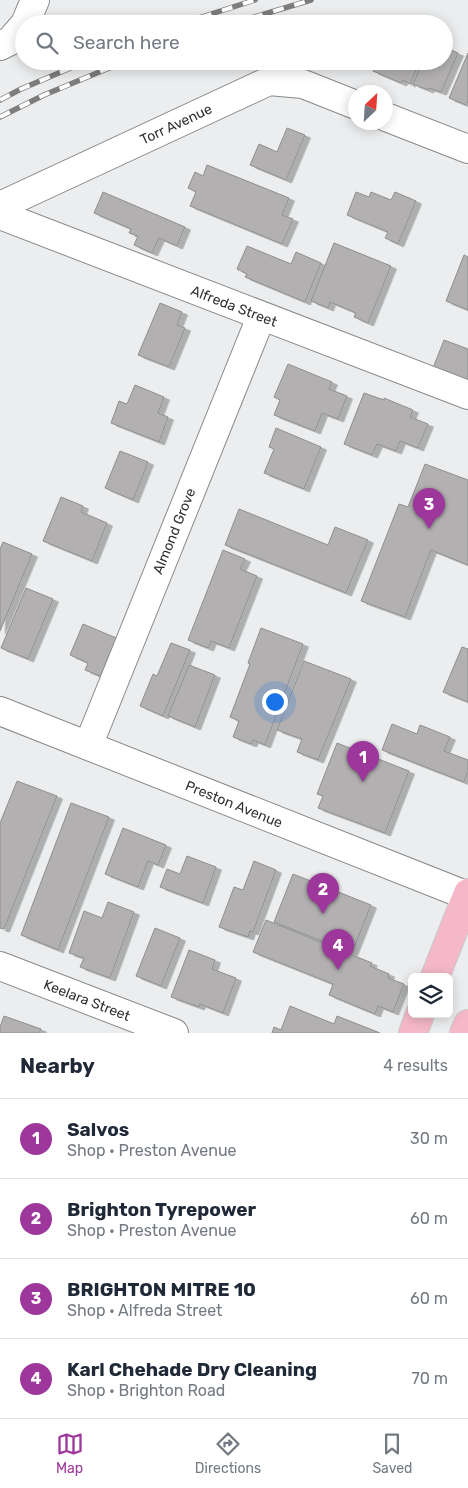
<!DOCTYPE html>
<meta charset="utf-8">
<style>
body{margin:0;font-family:Rubik,sans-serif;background:#f2f2f3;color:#1f2937}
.controls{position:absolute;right:15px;bottom:15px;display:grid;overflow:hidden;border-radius:8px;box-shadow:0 2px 12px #0003}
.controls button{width:45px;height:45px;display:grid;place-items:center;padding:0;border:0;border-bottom:1px solid #e0e1e3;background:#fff;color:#1f2937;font:25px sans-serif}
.compass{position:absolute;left:348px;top:85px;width:45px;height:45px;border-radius:50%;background:#fff;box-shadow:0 2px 12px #0003;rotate:25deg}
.you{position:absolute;left:274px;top:701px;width:18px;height:18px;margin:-12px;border:4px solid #fff;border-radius:50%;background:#1a73e8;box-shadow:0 0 0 8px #1a73e833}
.badge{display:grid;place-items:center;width:32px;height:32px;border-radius:50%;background:#9e379b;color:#fff;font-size:16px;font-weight:700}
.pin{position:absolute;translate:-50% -41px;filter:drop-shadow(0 1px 2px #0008)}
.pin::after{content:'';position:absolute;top:26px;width:18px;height:15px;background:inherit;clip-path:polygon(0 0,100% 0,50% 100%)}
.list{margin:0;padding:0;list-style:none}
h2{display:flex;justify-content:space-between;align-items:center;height:65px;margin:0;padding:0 20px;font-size:21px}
h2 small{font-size:16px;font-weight:400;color:#747a83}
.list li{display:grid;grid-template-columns:32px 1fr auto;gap:15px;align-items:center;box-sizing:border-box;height:80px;padding:0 20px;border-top:1px solid #e0e1e3}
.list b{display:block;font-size:19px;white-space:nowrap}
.list p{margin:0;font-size:16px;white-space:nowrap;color:#747a83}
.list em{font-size:16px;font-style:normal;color:#747a83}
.icon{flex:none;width:28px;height:28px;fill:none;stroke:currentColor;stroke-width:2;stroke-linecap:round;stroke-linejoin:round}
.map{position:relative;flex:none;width:468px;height:1033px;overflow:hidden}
.search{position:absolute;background:#fff;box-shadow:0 2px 12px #0003;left:15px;right:15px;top:15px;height:55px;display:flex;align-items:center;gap:12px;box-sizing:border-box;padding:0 18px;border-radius:28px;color:#747a83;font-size:19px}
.sheet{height:385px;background:#fff}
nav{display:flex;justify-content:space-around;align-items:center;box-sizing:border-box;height:70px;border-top:1px solid #e0e1e3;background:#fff;font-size:14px;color:#747a83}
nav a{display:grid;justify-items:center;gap:2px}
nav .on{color:#9e379b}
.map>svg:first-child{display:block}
.building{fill:#b2b0b1;stroke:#8f8e8e;filter:url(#shadow)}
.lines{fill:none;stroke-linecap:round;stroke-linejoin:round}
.minor-casing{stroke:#88898a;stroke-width:30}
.major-casing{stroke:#c9c9ca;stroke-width:30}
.minor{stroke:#fff;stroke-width:28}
.major{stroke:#f5b8c8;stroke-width:28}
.rail-casing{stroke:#7d7d7e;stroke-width:5.5}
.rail{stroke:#fff;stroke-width:4;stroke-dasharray:11;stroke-linecap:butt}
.labels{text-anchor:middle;stroke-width:5;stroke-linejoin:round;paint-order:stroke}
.street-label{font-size:14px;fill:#313132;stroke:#fff}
</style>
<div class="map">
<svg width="468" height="1033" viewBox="0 0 468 1033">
<defs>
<filter id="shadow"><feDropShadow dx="5.5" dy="3" stdDeviation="0" flood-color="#0004"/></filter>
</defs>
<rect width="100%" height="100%" fill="#ecedee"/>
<path class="building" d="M444,47l14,6 -17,39 -12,-4 -1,2 -15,-6 10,-23h21z
M468,53v48l-2,4 -17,-7z
M377,61h43l-10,23 -7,-4 -2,3 -28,-12z
M287,128l18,7 -19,45 -36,-15 9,-21 18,8z
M207,165l82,33 -7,17 11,4 -11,25 -92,-38 6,-14 -8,-4 7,-16 8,4z
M103,192l82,35 -8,19 -18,-8 -7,15 -18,-8 4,-9 -9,-3 2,-4 -37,-16z
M356,192l13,5 2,-5 20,8 4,-8 21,9 -18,43 -13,-6 3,-6 -41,-17z
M334,243l57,23 -23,57 -14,-6 2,-4 -26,-11 -2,6 -17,-7z
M247,246l44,18 5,-12 25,11 -16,39 -60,-25 2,-3 -10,-5z
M464,255l4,2v53l-22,-9z
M160,303l22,9 -5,13 8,3 -16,39 -31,-12z
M444,340l24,9v33l-35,-14z
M288,364l44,18 -3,7 18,7 -9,23 -16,-6 -7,18 -41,-16 6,-15 -6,-3z
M135,385l29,12 -6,16 10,4 -9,25 -48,-19 8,-22 8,3z
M364,393l20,7v-2l29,12 -3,7 18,7 -10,24 -18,-7 -4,10 -19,-7 -5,11 -28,-11z
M276,428l45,19 -17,42 -40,-16 10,-24 -5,-2z
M120,451l28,11 -15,38 -28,-12z
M425,464l43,16v85l-37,-15 -26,67 -44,-16 38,-97 9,3z
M61,497l22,9 -2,6 26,11 -15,38 -49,-20z
M239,509l89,36 7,-18 33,13 -22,53 -121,-48z
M3,542l29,12 -32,77v-82z
M223,550l22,9 -5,10 17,7 -28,72 -18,-7 -3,7 -20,-8z
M26,588l27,11 -25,60 -27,-11z
M83,624l38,16 -16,38 -20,-8 3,-7 -18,-8z
M261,628l42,16 -38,101 -12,-5 -2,4 -18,-7 6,-16 -9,-4 20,-53 -2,-1z
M171,643l19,7 -27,66 -23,-10 13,-32 4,2z
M462,647l6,2v53l-25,-10z
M304,661l47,18 -33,81 -21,-8 5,-13 -25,-9z
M189,665l26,10 -20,52 -27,-11z
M392,724l25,10 3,-9 30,12 -6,14 24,9v12l-4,10 -82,-32z
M337,743l72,28 -24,62 -67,-25 5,-12 -6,-2z
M17,781l40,15 -53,133 -4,-1v-105z
M71,803l38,14 -51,133 -37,-15z
M123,828l43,17 -8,20 -10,-4 -10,26 -33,-13z
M187,856l29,11 -13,36 -43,-16 7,-18 13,5z
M254,861l22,9 -23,62 -3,-1 -2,6 -29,-10 15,-40 9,3z
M293,874l78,31 -19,48 -78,-31z
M108,902l26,10 -24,66 -30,-11 4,-9 -15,-5 15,-42 18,7z
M266,920l106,43 -2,3 19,8 -1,4 16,6 -11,28 -15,-6 -3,8 -46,-19 4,-11 -80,-32z
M155,928l25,10 -19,48 -25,-10z
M189,950l26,10 -3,9 24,9 -13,35 -23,-9 -1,3 -28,-10z
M290,1006l44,18 3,-8 43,17h-108l2,-6 7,3z
M4,1016l37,13 -2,4h-39v-6z"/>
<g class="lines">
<g class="minor-casing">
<path id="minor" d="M25,24l10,-24
M0,46l10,-5 14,-16
M386,117l82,32
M0,206l269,-125 34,3 53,21
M0,215l468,180
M0,711l468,185
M88,746l173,-429
M0,966l174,67"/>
</g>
<g class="major-casing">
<path id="major" d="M435,977l33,-84
M413,1033l7,-19
M464,1033l4,-9"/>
</g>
<use href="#minor" class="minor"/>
<use href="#major" class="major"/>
<g class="rail-casing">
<path id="rail" d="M180,24l75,-24
M231,24l80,-24
M0,100l21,-11 66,-28
M0,117l44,-22 82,-34"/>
</g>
<use href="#rail" class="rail"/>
</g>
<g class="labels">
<g class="street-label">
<text transform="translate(176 124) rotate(-25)" y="5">Torr Avenue</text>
<text transform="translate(234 306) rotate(21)" y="5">Alfreda Street</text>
<text transform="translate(174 531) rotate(-68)" y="5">Almond Grove</text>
<text transform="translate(234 804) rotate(22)" y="5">Preston Avenue</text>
<text transform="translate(87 1000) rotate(21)" y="5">Keelara Street</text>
</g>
</g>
</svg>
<div class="controls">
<button><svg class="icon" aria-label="layers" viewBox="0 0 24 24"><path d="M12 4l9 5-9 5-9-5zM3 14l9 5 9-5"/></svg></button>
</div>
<svg class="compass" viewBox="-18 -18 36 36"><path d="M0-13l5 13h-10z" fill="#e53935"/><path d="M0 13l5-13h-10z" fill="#747a83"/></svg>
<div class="you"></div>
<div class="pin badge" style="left:363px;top:782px">1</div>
<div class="pin badge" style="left:323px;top:914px">2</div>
<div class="pin badge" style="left:429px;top:529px">3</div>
<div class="pin badge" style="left:338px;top:970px">4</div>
<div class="search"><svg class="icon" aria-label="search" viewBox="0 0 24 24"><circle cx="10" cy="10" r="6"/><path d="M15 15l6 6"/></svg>Search here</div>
</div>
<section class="sheet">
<h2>Nearby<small>4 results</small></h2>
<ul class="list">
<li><span class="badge">1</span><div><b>Salvos</b><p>Shop · Preston Avenue</p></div><em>30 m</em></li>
<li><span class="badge">2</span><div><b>Brighton Tyrepower</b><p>Shop · Preston Avenue</p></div><em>60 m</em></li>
<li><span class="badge">3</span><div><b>BRIGHTON MITRE 10</b><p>Shop · Alfreda Street</p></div><em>60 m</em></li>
<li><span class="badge">4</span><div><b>Karl Chehade Dry Cleaning</b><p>Shop · Brighton Road</p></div><em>70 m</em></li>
</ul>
</section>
<nav>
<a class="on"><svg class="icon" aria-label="map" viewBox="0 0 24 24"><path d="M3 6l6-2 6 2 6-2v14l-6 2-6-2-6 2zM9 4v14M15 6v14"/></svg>Map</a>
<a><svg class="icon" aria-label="directions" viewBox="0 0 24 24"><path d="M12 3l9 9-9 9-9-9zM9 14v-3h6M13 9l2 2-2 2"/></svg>Directions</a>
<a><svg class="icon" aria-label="saved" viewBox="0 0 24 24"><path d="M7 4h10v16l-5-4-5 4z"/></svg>Saved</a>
</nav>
